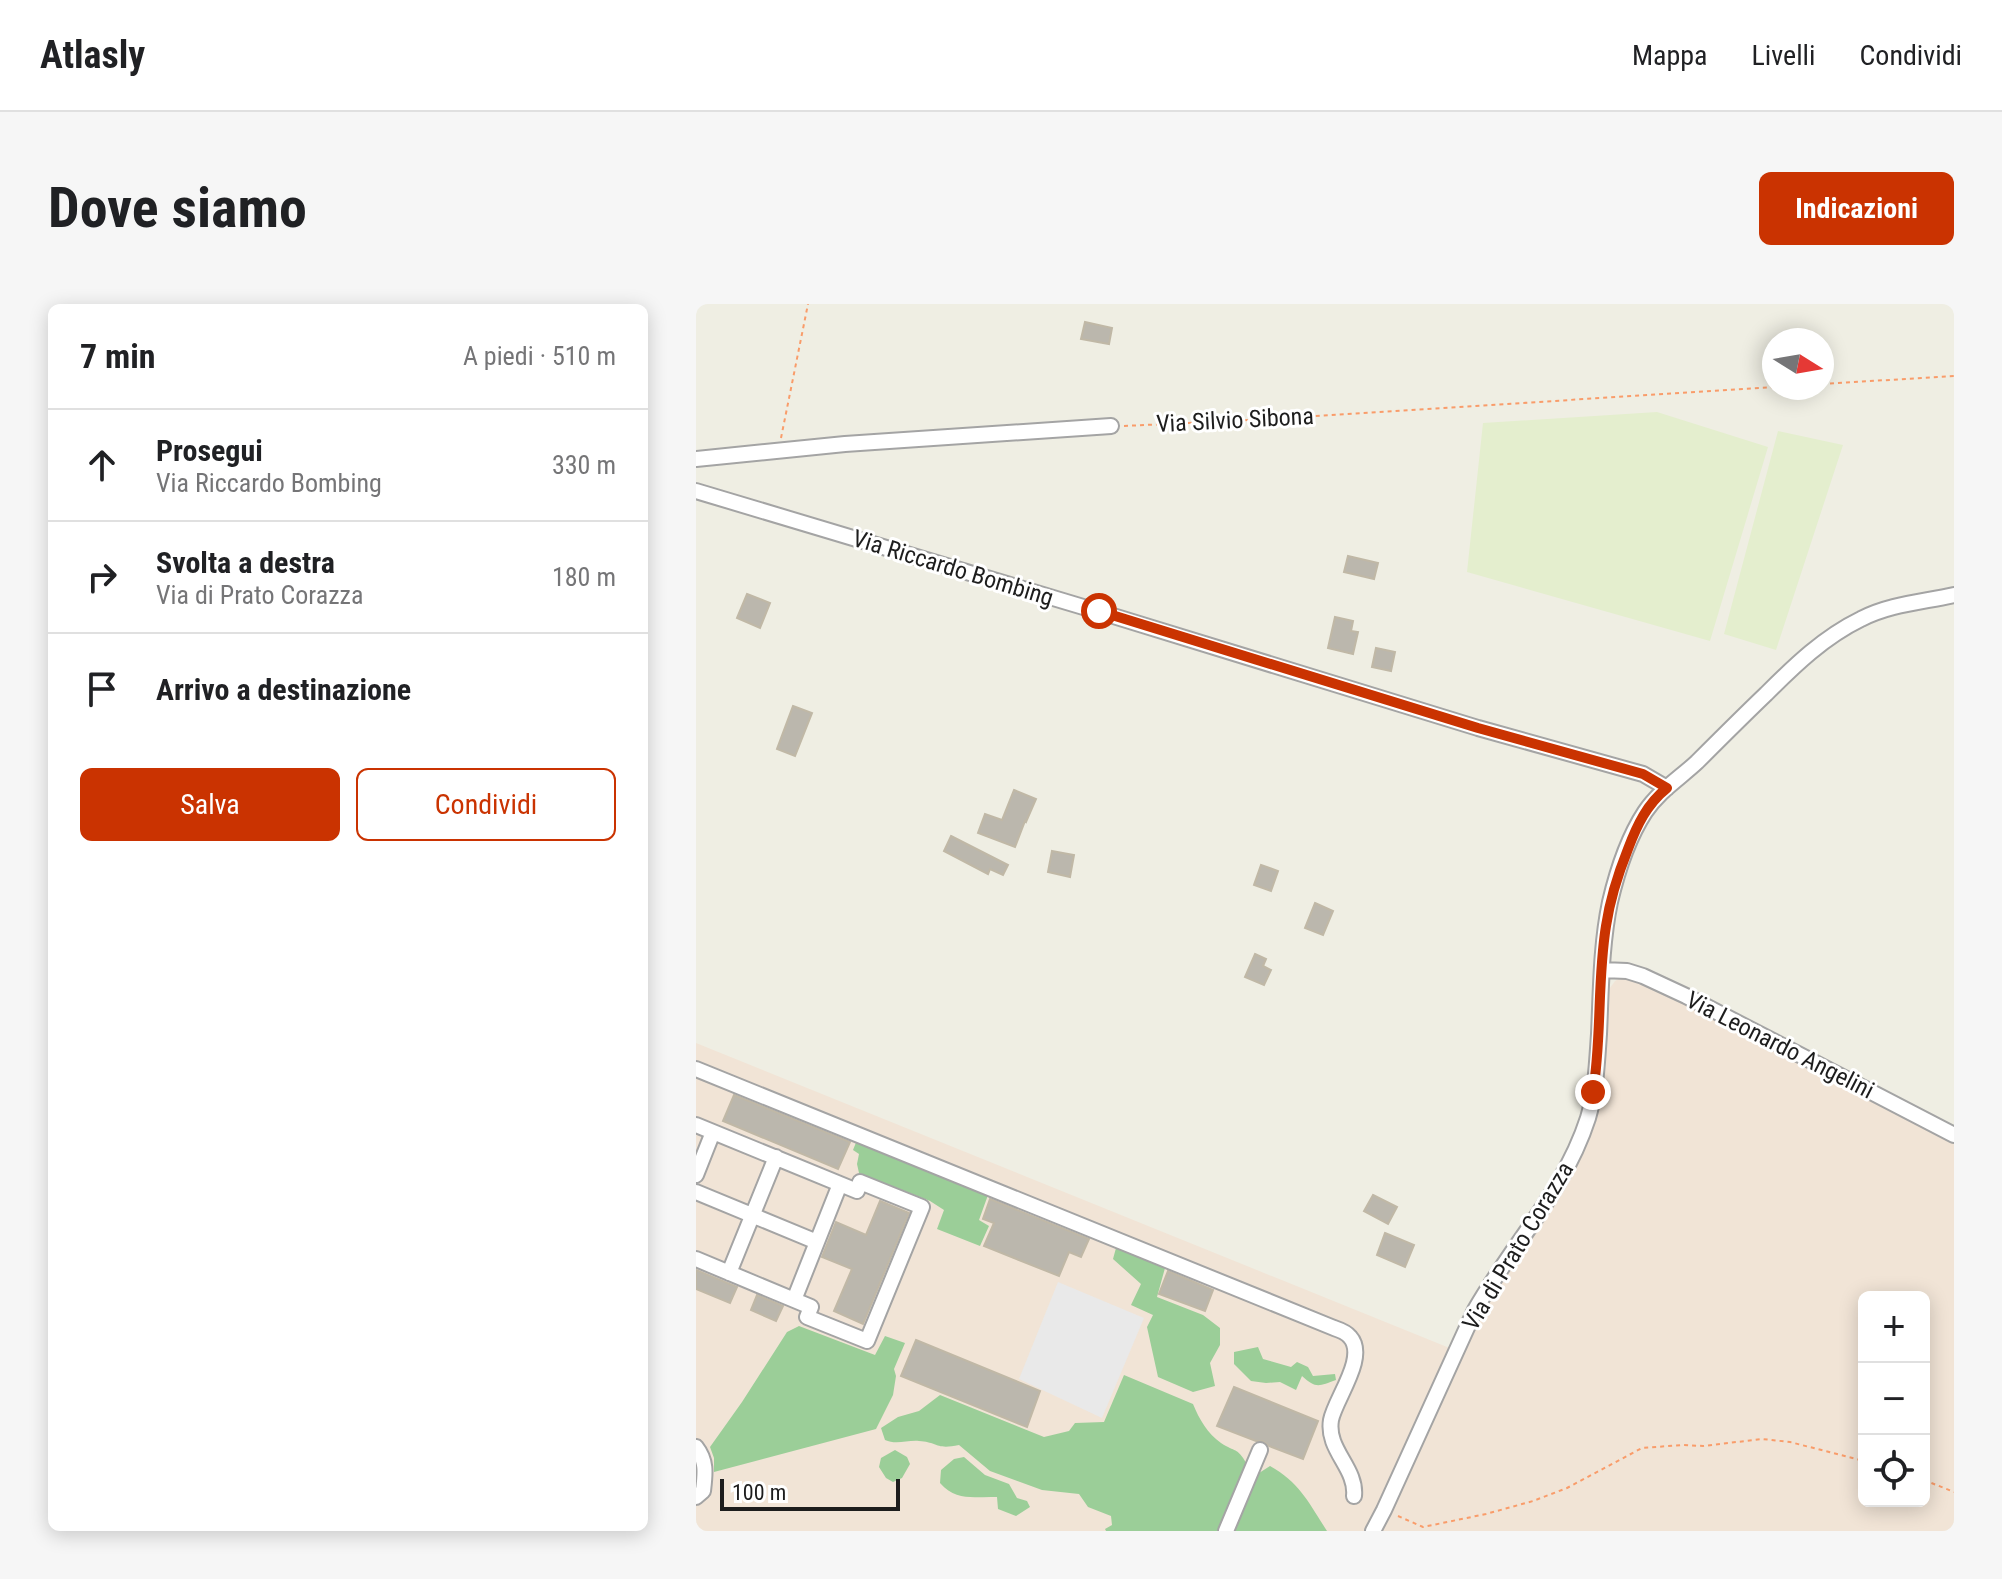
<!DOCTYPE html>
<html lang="it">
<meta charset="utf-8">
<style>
body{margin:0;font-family:"Roboto Condensed",sans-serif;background:#f6f6f6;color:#202124}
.controls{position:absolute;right:24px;bottom:24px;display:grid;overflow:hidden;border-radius:12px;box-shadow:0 4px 20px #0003}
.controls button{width:72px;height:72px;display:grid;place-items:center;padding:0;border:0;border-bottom:2px solid #e0e0e0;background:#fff;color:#202124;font:40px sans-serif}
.compass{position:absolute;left:1066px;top:24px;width:72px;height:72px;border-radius:50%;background:#fff;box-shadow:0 4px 20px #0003;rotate:101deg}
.scale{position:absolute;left:24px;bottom:20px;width:180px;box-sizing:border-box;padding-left:8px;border:4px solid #1d1d1d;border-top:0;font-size:22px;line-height:28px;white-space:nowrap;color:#1d1d1d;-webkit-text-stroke:6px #fff;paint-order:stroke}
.stop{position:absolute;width:24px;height:24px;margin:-18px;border:6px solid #ca3301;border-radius:50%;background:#fff}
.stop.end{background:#ca3301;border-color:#fff;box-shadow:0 2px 8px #0008}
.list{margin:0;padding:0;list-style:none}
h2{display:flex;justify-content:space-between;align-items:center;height:104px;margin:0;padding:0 32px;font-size:34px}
h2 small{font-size:26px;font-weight:400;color:#757577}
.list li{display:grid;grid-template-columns:52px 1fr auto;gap:24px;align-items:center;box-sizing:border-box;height:112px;padding:0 32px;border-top:2px solid #e0e0e0}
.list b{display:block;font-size:30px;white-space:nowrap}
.list p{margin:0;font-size:26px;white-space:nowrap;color:#757577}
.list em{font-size:26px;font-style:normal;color:#757577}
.actions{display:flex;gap:16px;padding:24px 32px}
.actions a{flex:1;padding:18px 0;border:2px solid #ca3301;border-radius:12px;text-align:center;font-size:28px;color:#ca3301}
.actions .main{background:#ca3301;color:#fff}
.icon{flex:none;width:44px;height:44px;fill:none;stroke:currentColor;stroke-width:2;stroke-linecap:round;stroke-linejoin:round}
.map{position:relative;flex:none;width:1258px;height:1227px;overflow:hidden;border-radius:12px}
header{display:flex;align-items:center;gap:48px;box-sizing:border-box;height:112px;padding:0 40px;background:#fff;border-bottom:2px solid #e0e0e0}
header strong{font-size:38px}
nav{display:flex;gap:44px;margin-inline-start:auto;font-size:28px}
.intro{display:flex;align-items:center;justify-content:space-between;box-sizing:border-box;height:192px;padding:0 48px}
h1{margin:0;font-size:56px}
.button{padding:20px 36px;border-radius:12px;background:#ca3301;color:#fff;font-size:28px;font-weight:700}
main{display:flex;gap:48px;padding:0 48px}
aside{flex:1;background:#fff;border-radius:12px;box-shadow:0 4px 20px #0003}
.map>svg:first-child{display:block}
.military{fill:#f1e4d6;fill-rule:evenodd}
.farmland{fill:#e4eece}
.forest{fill:#9bce98}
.parking{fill:#e9e9e9}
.building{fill:#bbb7ad;stroke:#c0b8a6;stroke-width:2}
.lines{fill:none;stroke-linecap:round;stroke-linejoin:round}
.minor-casing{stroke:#a4a4a4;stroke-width:18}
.path{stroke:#f99c6a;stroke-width:2;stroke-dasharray:4 4;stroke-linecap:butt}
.minor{stroke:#fff;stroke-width:14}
.route{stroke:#ca3301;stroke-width:10}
.labels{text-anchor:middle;stroke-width:6;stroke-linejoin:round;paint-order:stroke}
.street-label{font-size:24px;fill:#1d1d1d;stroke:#fff}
</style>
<header>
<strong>Atlasly</strong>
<nav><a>Mappa</a><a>Livelli</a><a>Condividi</a></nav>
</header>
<div class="intro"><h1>Dove siamo</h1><a class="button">Indicazioni</a></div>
<main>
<aside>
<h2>7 min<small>A piedi · 510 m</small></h2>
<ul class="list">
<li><svg class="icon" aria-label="ahead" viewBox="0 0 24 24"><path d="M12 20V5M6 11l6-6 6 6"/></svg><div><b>Prosegui</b><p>Via Riccardo Bombing</p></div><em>330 m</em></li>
<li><svg class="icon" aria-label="right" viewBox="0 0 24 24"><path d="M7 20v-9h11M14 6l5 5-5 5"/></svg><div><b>Svolta a destra</b><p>Via di Prato Corazza</p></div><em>180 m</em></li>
<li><svg class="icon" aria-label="arrive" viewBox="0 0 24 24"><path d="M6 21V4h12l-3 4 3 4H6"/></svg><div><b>Arrivo a destinazione</b></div></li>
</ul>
<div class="actions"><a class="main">Salva</a><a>Condividi</a></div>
</aside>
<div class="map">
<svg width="1258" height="1227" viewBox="0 0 1258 1227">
<rect width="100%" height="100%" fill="#efeee3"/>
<path class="military" d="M926,673l23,4 309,159v391h-575l89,-193 20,-38 103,-175 10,-30 5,-30 1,-63 3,-14 5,-7zM1168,993h60v204h-60z
M0,739l756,306 -87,182h-669z"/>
<path class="farmland" d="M961,108l111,35 -58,194 -243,-69 16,-149z
M1082,127l65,14 -67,205 -52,-16z"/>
<path class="forest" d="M161,836l131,55 -9,25 10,6 -9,20 -43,-17 7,-19 -14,-9 -71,-28 -2,-9 2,-10 -6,-4z
M420,944l49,20 -8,29 46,18 17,13v17l-10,18 5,23 -22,6 -35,-15 -11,-50 6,-12 -22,-10 10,-21 -28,-25z
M103,1022l76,29 10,-19 20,7 -11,26 2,7 -3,19 -17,34 -162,43v-14l-4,-11 32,-45 45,-70z
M562,1043l5,12 28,8 6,-5 11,5 5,9 22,-2 1,6c-17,6 -20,9 -34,-4l-6,14 -16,-8 -14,1 -15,-2 -17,-17v-12z
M428,1071l69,29c6,15 15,30 28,39 15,10 15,3 26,21l-27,67h-114l-1,-2 7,-4 -1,-9 -23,-9 -9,-13 -37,-4 -52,-19 -31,-26c-24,5 -21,-3 -40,-4 -12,-1 -23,4 -34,-1l-4,-12 17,-11 21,-6 21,-16 104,42 25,-6 6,-8 29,-1z
M199,1146l12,7 3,7 -8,14 -9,4 -7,-4 -7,-11 2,-9z
M268,1153l21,18 24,9 8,14 10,3 3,6 -14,9 -18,-7 -1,-12c-23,-1 -40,5 -57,-14l1,-13 13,-11z
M574,1162c30,17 39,37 57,65h-96l25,-56z"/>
<path class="parking" d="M362,978l86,36 -42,100 -83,-39z"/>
<path class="building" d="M389,18l27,6 -3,16 -28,-5z
M652,252l30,7 -4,16 -30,-7z
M51,290l23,9 -10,25 -23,-10z
M639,313l18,4 -2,10 7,1 -5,22 -25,-6z
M680,344l19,4 -4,19 -19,-4z
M97,402l19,7 -17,43 -18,-7z
M318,486l22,9 -10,23 -1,-1 -10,26 -37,-14 7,-19 17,6z
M255,532l57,29 -5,10 -13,-6 -2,5 -44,-23z
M356,547l22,4 -4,22 -22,-5z
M565,561l17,6 -7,20 -17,-6z
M619,599l18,8 -10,24 -18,-7z
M559,650l11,5 -3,7 8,4 -7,15 -19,-8z
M38,791l116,47 -12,27 -115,-48z
M677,891l24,12 -9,17 -24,-13z
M294,895l99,40 -8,18 -12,-5 -10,24 -75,-30 10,-23 -11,-4z
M184,897l29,12 -46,111 -29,-13 18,-42 -30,-12 14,-35 30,13z
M689,929l29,12 -9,22 -28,-12z
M0,966l41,17 -7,16 -34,-14z
M472,967l45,19 -8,21 -46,-17z
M61,991l26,11 -7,15 -25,-11z
M220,1036l124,51 -13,36 -126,-51z
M538,1083l84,34 -15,38 -34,-13 -6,-5h-7l-39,-15z"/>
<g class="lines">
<g class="minor-casing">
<path id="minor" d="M0,155l149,-15 266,-18
M0,187l414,124 368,113 165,46 24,14
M906,666l25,1 16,5 43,20 268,139
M0,765l638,259c6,2 13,5 16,9 18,20 -15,62 -19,83 -5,30 26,48 23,76
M0,821l161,66 3,-9 62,25 -55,134 -60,-24 4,-10 -115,-48
M0,871l17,-43
M0,888l121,50
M33,969l47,-116
M98,996l46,-116
M0,1143c11,14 9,27 7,44l-7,6
M530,1227l34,-81
M677,1227l11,-21 91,-200c37,-65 90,-120 113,-192 8,-27 9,-56 11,-84 2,-44 2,-89 11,-132 7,-30 18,-64 35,-90 14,-21 35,-34 52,-50 23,-23 46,-46 69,-68 29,-29 58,-57 95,-75 29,-15 62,-17 93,-24"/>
</g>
<path class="path" d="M1126,80l132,-8
M428,122l146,-7 504,-32
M85,134l27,-134
M1228,1176l30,12
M702,1212l25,11 63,-13 47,-13 34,-13 75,-40 40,-3 21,1 59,-7 28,3 74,19"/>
<use href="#minor" class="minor"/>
</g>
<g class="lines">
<path class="route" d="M403,307l379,117 165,46 24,14c-20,16 -30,37 -39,61 -10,25 -18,50 -22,77 -9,55 -4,111 -13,166"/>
</g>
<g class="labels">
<g class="street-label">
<text transform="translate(539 116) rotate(-3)" y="8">Via Silvio Sibona</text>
<text transform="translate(257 264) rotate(17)" y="8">Via Riccardo Bombing</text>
<text transform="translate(1084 741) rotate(27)" y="8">Via Leonardo Angelini</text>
<text transform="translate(822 942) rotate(-59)" y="8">Via di Prato Corazza</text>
</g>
</g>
</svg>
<div class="controls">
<button>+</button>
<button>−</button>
<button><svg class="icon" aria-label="locate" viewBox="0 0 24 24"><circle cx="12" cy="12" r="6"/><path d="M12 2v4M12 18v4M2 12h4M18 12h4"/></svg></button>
</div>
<svg class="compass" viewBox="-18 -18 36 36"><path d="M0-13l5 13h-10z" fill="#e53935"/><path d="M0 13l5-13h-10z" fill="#757577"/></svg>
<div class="scale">100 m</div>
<div class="stop" style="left:403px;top:307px"></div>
<div class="stop end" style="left:897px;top:788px"></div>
</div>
</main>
